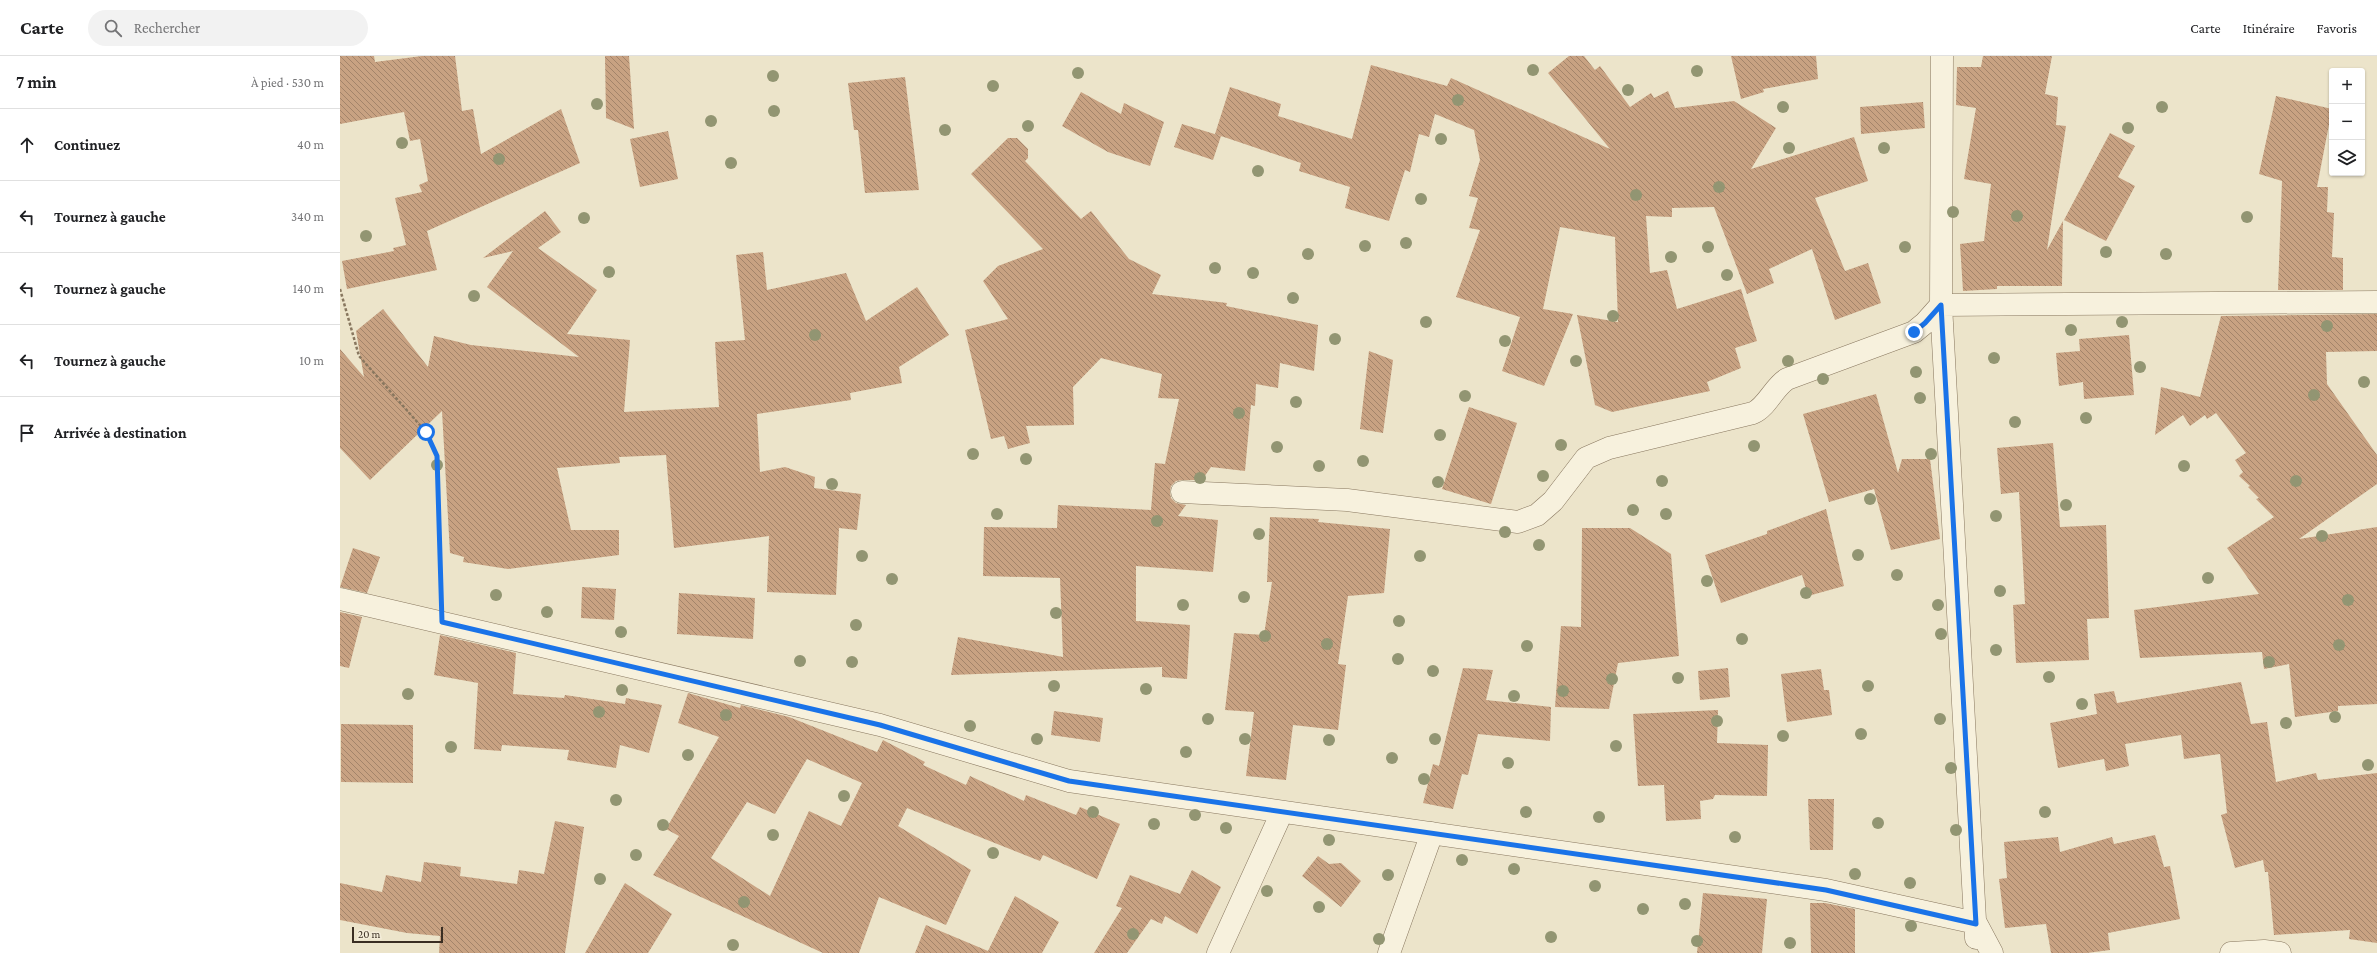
<!DOCTYPE html>
<html lang="fr">
<meta charset="utf-8">
<style>
body{margin:0;font-family:"Crimson Pro",serif;background:#f2f2f2;color:#202124}
.controls{position:absolute;right:12px;top:12px;display:grid;overflow:hidden;border-radius:4px;box-shadow:0 1px 3px #0004}
.controls button{width:36px;height:36px;display:grid;place-items:center;padding:0;border:0;border-bottom:1px solid #e0e0e0;background:#fff;color:#202124;font:20px sans-serif}
.scale{position:absolute;left:12px;bottom:10px;width:91px;box-sizing:border-box;padding-left:4px;border:2px solid #3a2e22;border-top:0;font-size:11px;line-height:14px;white-space:nowrap;color:#3a2e22;-webkit-text-stroke:3px #f4edd9;paint-order:stroke}
.stop{position:absolute;width:12px;height:12px;margin:-9px;border:3px solid #1a73e8;border-radius:50%;background:#fff}
.stop.end{background:#1a73e8;border-color:#fff;box-shadow:0 1px 4px #0008}
.list{margin:0;padding:0;list-style:none}
h2{display:flex;justify-content:space-between;align-items:center;height:52px;margin:0;padding:0 16px;font-size:17px}
h2 small{font-size:13px;font-weight:400;color:#757577}
.list li{display:grid;grid-template-columns:26px 1fr auto;gap:12px;align-items:center;box-sizing:border-box;height:72px;padding:0 16px;border-top:1px solid #e0e0e0}
.list b{display:block;font-size:15px;white-space:nowrap}
.list em{font-size:13px;font-style:normal;color:#757577}
.icon{flex:none;width:22px;height:22px;fill:none;stroke:currentColor;stroke-width:2;stroke-linecap:round;stroke-linejoin:round}
.map{position:relative;flex:none;width:2037px;height:897px;overflow:hidden}
header{display:flex;align-items:center;gap:24px;box-sizing:border-box;height:56px;padding:0 20px;background:#fff;border-bottom:1px solid #e0e0e0}
header strong{font-size:19px}
nav{display:flex;gap:22px;margin-inline-start:auto;font-size:14px}
.search{width:280px;height:36px;background:#f2f2f2;display:flex;align-items:center;gap:10px;box-sizing:border-box;padding:0 14px;border-radius:22px;color:#757577;font-size:15px}
main{display:flex}
aside{flex:1;background:#fff}
.map>svg:first-child{display:block}
.building{fill:url(#building-back-hatch);fill-rule:evenodd}
.lines{fill:none;stroke-linecap:round;stroke-linejoin:round}
.minor-casing{stroke:#88775f;stroke-width:23}
.path{stroke:#88775f;stroke-width:2.5;stroke-dasharray:3 2;stroke-linecap:butt}
.minor{stroke:#f7f1dd;stroke-width:22}
.tree{fill:#929572}
.route{stroke:#1a73e8;stroke-width:5}
</style>
<header>
<strong>Carte</strong>
<div class="search"><svg class="icon" aria-label="search" viewBox="0 0 24 24"><circle cx="10" cy="10" r="6"/><path d="M15 15l6 6"/></svg>Rechercher</div>
<nav><a>Carte</a><a>Itinéraire</a><a>Favoris</a></nav>
</header>
<main>
<aside>
<h2>7 min<small>À pied · 530 m</small></h2>
<ul class="list">
<li><svg class="icon" aria-label="ahead" viewBox="0 0 24 24"><path d="M12 20V5M6 11l6-6 6 6"/></svg><div><b>Continuez</b></div><em>40 m</em></li>
<li><svg class="icon" aria-label="left" viewBox="0 0 24 24"><path d="M17 20v-9H6M10 6l-5 5 5 5"/></svg><div><b>Tournez à gauche</b></div><em>340 m</em></li>
<li><svg class="icon" aria-label="left" viewBox="0 0 24 24"><path d="M17 20v-9H6M10 6l-5 5 5 5"/></svg><div><b>Tournez à gauche</b></div><em>140 m</em></li>
<li><svg class="icon" aria-label="left" viewBox="0 0 24 24"><path d="M17 20v-9H6M10 6l-5 5 5 5"/></svg><div><b>Tournez à gauche</b></div><em>10 m</em></li>
<li><svg class="icon" aria-label="arrive" viewBox="0 0 24 24"><path d="M6 21V4h12l-3 4 3 4H6"/></svg><div><b>Arrivée à destination</b></div></li>
</ul>
</aside>
<div class="map">
<svg width="2037" height="897" viewBox="0 0 2037 897">
<defs>
<pattern id="building-back-hatch" width="6" height="6" patternUnits="userSpaceOnUse"><rect width="6" height="6" fill="#c8a282"/><path d="M-1 5l2 2M0 0l6 6M5-1l2 2" fill="none" stroke="#a3846a"/></pattern>
</defs>
<rect width="100%" height="100%" fill="#ece4ca"/>
<path class="building" d="M0,0h34l1,6 47,-6h33l7,55 11,-2 8,45 80,-45 19,54 -153,68 10,39 -90,19 -5,-28 52,-10 -1,-3 13,-3 -11,-47 27,-6 -3,-7 9,-4 -8,-42 -10,2 -6,-29 -64,12z
M265,0h24l5,73 -28,-11z
M1229,0h15l11,14 5,-4 30,41 21,-14 3,5 14,-7 7,17 59,-7 42,27 -25,41 103,-32 14,44 -53,17 30,73 23,-8 13,40 -46,17 -23,-71 -43,20 5,14 -27,11 -33,-87 -42,1v9l-26,-1 4,57 17,-3 10,39 64,-20 16,52 -22,7 6,20 -34,14 3,9 -98,21 -17,-7 -18,-90 41,7 -3,-85 -55,-10 -17,82 30,5 -29,72 -42,-15 18,-54 -64,-20 24,-67 -11,-2 9,-30 -9,-2 11,-36 -6,-30 -39,-16 -6,23 -10,-3 -9,38 -5,-2 -16,51 -44,-13 5,-21 -51,-16 2,-8 -86,-29 15,-47 51,17 -3,12 74,23 19,-74 76,21 4,-8 159,71 -62,-76z
M1391,0h85l2,23 -55,10 1,3 -23,7z
M1643,0h69l-7,38 13,3 -2,28 10,1 -19,124 16,-29 -1,65h-65v3l-34,2 -3,-47 24,-3 7,-57 -27,-5 12,-71 -20,-3 1,-38h24z
M565,21l14,113 -54,3 -7,-63h-4l-6,-47z
M741,36l40,22 3,-11 40,19 -14,44 -42,-14 -46,-26z
M1936,40l56,13 -15,78h11l-1,25 7,1 -2,44 11,1v32h-65l4,-109 -23,-7z
M1583,46l2,26 -64,6 -1,-27z
M842,68l39,12 -8,24 -39,-13z
M328,75l10,48 -38,8 -10,-48z
M1770,77l25,13 -17,31 17,9 -29,55 -42,-21z
M668,82h9l11,11v9l-3,3 56,58 10,-8 38,48 32,16 -9,19 75,9 -1,3 92,19 -4,46 -34,-8 -2,25 -22,-4 -1,22 -4,-1 -6,66 -34,-4 -9,13h-20l-6,1 -5,5 -1,6 1,6 5,5 10,2 -8,11 40,4 -5,52 -77,-6v55l54,4 -3,54 -25,-2v-10l-211,8 7,-38 105,20 -3,-79 -77,-2 1,-49 73,1 1,-23 93,5 4,-47 10,1 14,-65 -21,-1 4,-24 -61,-16 -28,29 1,38 -48,1 4,17 -22,6 -4,-13 -13,3 -26,-109 43,-11 -25,-38 15,-15 45,-17 -72,-75z
M205,155l16,21 -23,16 59,42 -30,44 63,6 -6,72 95,-5 -4,-65 30,-2 -9,-85 27,-3 4,38 79,-17 20,48 51,-34 32,48 -50,32 3,16 -52,10 1,7 -94,14 3,58 25,-5 30,10 -1,11 47,6 -4,36 -18,-2 -3,67 -69,-3 2,-56 -95,12 -8,-93 -47,2 1,6 -63,5 14,62h48v25l-111,14 -45,-7 1,-5 -14,-4 -8,-142 -72,69 -30,-32v-99l24,28 -8,-46 27,-22 45,58 6,-31 37,9 108,12 -92,-70 26,-36 -30,7z
M2037,258v37l-51,1 1,32 50,71v29l-78,55 78,-12v177l-39,2v5l-43,6 -6,-53 -25,5 -2,-17 -122,6 -6,-48 125,-16 -32,-46 47,-31 -18,-18 3,-1 -11,-11 2,-1 -11,-10 4,-4 -8,-12 11,-7 -30,-40 -9,6 -2,-4 -15,11 -7,-11 -28,20 6,-48 39,10 21,-81z
M1789,279l5,60 -50,4 -1,-17 -24,4 -3,-33 24,-2 -1,-12z
M1029,295l24,9 -10,73 -23,-4z
M1536,338l22,79 4,-14h28l10,80 -49,11 -17,-61 -45,13 -26,-88z
M1129,351l48,16 -26,81 -49,-15z
M1713,387l7,84 46,-2 3,93 -22,1 2,41 -73,3 -3,-58 12,-1 -6,-112 -18,2 -4,-46z
M1486,453l18,77 -36,10 -6,-21 -81,28 -16,-48 62,-21v-3z
M930,461l49,2 -1,3 72,7 -6,64 -36,3 -10,68 8,1 -8,65 -45,-5 -7,55 -40,-4 8,-64 -29,-2 9,-77 30,2 8,-53h-5z
M1242,472h48l41,26 8,102 -61,7 -9,46 -54,-2 6,-81 20,1z
M13,492l27,9 -13,36 -27,-6z
M242,531l34,2 -2,31 -33,-2z
M339,537l76,5 -2,41 -76,-5z
M0,556l22,5 -13,51 -9,-2z
M100,579l76,18 -3,41 51,4 1,-3 60,9 1,-6 36,7 -13,48 -29,-8 -4,23 -49,-8 2,-10 -67,-5 -1,6 -27,-2 4,-66 -44,-8z
M1123,612l30,2 -7,30 65,7 -1,34 -72,-7 -10,41 -6,-1 -9,35 -30,-6 10,-39 6,2z
M1388,612l2,29 -30,3 -2,-29z
M1481,613l3,21h5l3,25 -45,7 -6,-48z
M1901,626l10,42 16,-2 9,60 40,-9 2,7 59,-7v170l-28,-4 1,-9 -76,5 -6,-63h-3l-2,-12 -28,8 -14,-53 6,-2 -7,-59 -36,5 -3,-24 -56,9 4,22 -23,5 -2,-12 -46,9 -8,-45 47,-9 -3,-20 20,-3 3,12z
M348,637l52,15 1,-3 48,12 88,35 6,-12 42,22 -2,3 43,20 4,-9 54,25 2,-6 50,20 4,-8 40,17 -23,55 -54,-24 -3,6 -133,-53 -9,18 73,44 -25,55 -67,-28 -20,56h-36l-170,-78 26,-39 -13,-7 53,-92 -41,-14zM467,703l55,24 -21,43 -32,-15 -39,85 -59,-38 36,-56 28,12z
M1378,654l-1,33 51,2 -1,51 -52,-1 -2,4 -13,2 1,18 -35,2 -2,-36 -26,1 -5,-72z
M714,655l49,7 -3,24 -49,-7z
M1,668l72,1v58l-72,-1z
M1468,743h26l-1,51h-23z
M215,765l29,6 -19,126h-126l1,-17 -33,-3 -67,-13v-37l42,9 4,-17 35,7 3,-20 37,5 -1,9 57,8 2,-14 25,4z
M1815,779l9,32 6,-1 10,53 -72,14 2,17 -23,3h-36l-5,-29 -41,4 -6,-49 8,-1 -3,-36 54,-5 2,15 52,-15 2,7z
M978,800l11,8 12,-1 20,18 -20,26 -39,-31z
M852,814l29,17 -24,47 -32,-18 -3,8 -11,-5 -24,34h-33l28,-45 -6,-2 14,-31 50,19z
M285,827l47,31 -24,39h-63z
M1363,837l64,6 -5,54h-65z
M675,840l44,26 -17,31h-127l11,-28 62,26z
M1470,847h15l30,6v44h-44z"/>
<g class="lines">
<g class="minor-casing">
<path id="minor" d="M1602,0l-1,249 35,633
M842,436l165,8 171,22 19,-7 16,-14 33,-43 23,-10 144,-35c14,-6 20,-25 34,-34l127,-47 11,-9 16,-18 436,-3
M0,543l540,126 189,56 757,109 150,33 16,30
M878,897l64,-141
M1049,897l43,-120
M1891,897l33,-2 16,2"/>
</g>
<path class="path" d="M0,233l19,67 67,76 11,24 4,140"/>
<use href="#minor" class="minor"/>
</g>
<g class="tree">
<circle cx="1193" cy="14" r="6"/>
<circle cx="1357" cy="15" r="6"/>
<circle cx="738" cy="17" r="6"/>
<circle cx="433" cy="20" r="6"/>
<circle cx="653" cy="30" r="6"/>
<circle cx="1288" cy="34" r="6"/>
<circle cx="1118" cy="44" r="6"/>
<circle cx="257" cy="48" r="6"/>
<circle cx="1443" cy="51" r="6"/>
<circle cx="1822" cy="51" r="6"/>
<circle cx="434" cy="55" r="6"/>
<circle cx="371" cy="65" r="6"/>
<circle cx="688" cy="70" r="6"/>
<circle cx="1788" cy="72" r="6"/>
<circle cx="605" cy="74" r="6"/>
<circle cx="1101" cy="83" r="6"/>
<circle cx="62" cy="87" r="6"/>
<circle cx="1449" cy="92" r="6"/>
<circle cx="1544" cy="92" r="6"/>
<circle cx="159" cy="103" r="6"/>
<circle cx="391" cy="107" r="6"/>
<circle cx="918" cy="115" r="6"/>
<circle cx="1379" cy="131" r="6"/>
<circle cx="1296" cy="139" r="6"/>
<circle cx="1081" cy="143" r="6"/>
<circle cx="1613" cy="156" r="6"/>
<circle cx="1677" cy="160" r="6"/>
<circle cx="1907" cy="161" r="6"/>
<circle cx="244" cy="162" r="6"/>
<circle cx="26" cy="180" r="6"/>
<circle cx="1066" cy="187" r="6"/>
<circle cx="1025" cy="190" r="6"/>
<circle cx="1368" cy="191" r="6"/>
<circle cx="1565" cy="191" r="6"/>
<circle cx="1766" cy="196" r="6"/>
<circle cx="968" cy="198" r="6"/>
<circle cx="1826" cy="198" r="6"/>
<circle cx="1331" cy="201" r="6"/>
<circle cx="875" cy="212" r="6"/>
<circle cx="269" cy="216" r="6"/>
<circle cx="913" cy="217" r="6"/>
<circle cx="1387" cy="219" r="6"/>
<circle cx="134" cy="240" r="6"/>
<circle cx="953" cy="242" r="6"/>
<circle cx="1273" cy="260" r="6"/>
<circle cx="1086" cy="266" r="6"/>
<circle cx="1782" cy="266" r="6"/>
<circle cx="1987" cy="270" r="6"/>
<circle cx="1731" cy="274" r="6"/>
<circle cx="475" cy="279" r="6"/>
<circle cx="995" cy="283" r="6"/>
<circle cx="1165" cy="285" r="6"/>
<circle cx="1654" cy="302" r="6"/>
<circle cx="1236" cy="305" r="6"/>
<circle cx="1448" cy="305" r="6"/>
<circle cx="1800" cy="311" r="6"/>
<circle cx="1576" cy="316" r="6"/>
<circle cx="1483" cy="323" r="6"/>
<circle cx="2024" cy="326" r="6"/>
<circle cx="1974" cy="339" r="6"/>
<circle cx="1125" cy="340" r="6"/>
<circle cx="1580" cy="342" r="6"/>
<circle cx="956" cy="346" r="6"/>
<circle cx="899" cy="357" r="6"/>
<circle cx="1746" cy="362" r="6"/>
<circle cx="1675" cy="366" r="6"/>
<circle cx="1100" cy="379" r="6"/>
<circle cx="1221" cy="389" r="6"/>
<circle cx="1414" cy="390" r="6"/>
<circle cx="937" cy="391" r="6"/>
<circle cx="633" cy="398" r="6"/>
<circle cx="1591" cy="398" r="6"/>
<circle cx="686" cy="403" r="6"/>
<circle cx="1023" cy="405" r="6"/>
<circle cx="97" cy="409" r="6"/>
<circle cx="979" cy="410" r="6"/>
<circle cx="1844" cy="410" r="6"/>
<circle cx="1203" cy="420" r="6"/>
<circle cx="860" cy="422" r="6"/>
<circle cx="1322" cy="425" r="6"/>
<circle cx="1956" cy="425" r="6"/>
<circle cx="1098" cy="426" r="6"/>
<circle cx="492" cy="428" r="6"/>
<circle cx="1530" cy="443" r="6"/>
<circle cx="1726" cy="449" r="6"/>
<circle cx="1293" cy="454" r="6"/>
<circle cx="657" cy="458" r="6"/>
<circle cx="1326" cy="458" r="6"/>
<circle cx="1656" cy="460" r="6"/>
<circle cx="817" cy="465" r="6"/>
<circle cx="1165" cy="476" r="6"/>
<circle cx="919" cy="478" r="6"/>
<circle cx="1982" cy="480" r="6"/>
<circle cx="1199" cy="489" r="6"/>
<circle cx="1518" cy="499" r="6"/>
<circle cx="522" cy="500" r="6"/>
<circle cx="1080" cy="500" r="6"/>
<circle cx="1557" cy="519" r="6"/>
<circle cx="1868" cy="522" r="6"/>
<circle cx="552" cy="523" r="6"/>
<circle cx="1367" cy="525" r="6"/>
<circle cx="1660" cy="535" r="6"/>
<circle cx="1466" cy="537" r="6"/>
<circle cx="156" cy="539" r="6"/>
<circle cx="904" cy="541" r="6"/>
<circle cx="2008" cy="544" r="6"/>
<circle cx="843" cy="549" r="6"/>
<circle cx="1598" cy="549" r="6"/>
<circle cx="207" cy="556" r="6"/>
<circle cx="716" cy="557" r="6"/>
<circle cx="1059" cy="565" r="6"/>
<circle cx="516" cy="569" r="6"/>
<circle cx="281" cy="576" r="6"/>
<circle cx="1601" cy="578" r="6"/>
<circle cx="925" cy="580" r="6"/>
<circle cx="1402" cy="583" r="6"/>
<circle cx="987" cy="588" r="6"/>
<circle cx="1999" cy="589" r="6"/>
<circle cx="1187" cy="590" r="6"/>
<circle cx="1656" cy="594" r="6"/>
<circle cx="1058" cy="603" r="6"/>
<circle cx="460" cy="605" r="6"/>
<circle cx="512" cy="606" r="6"/>
<circle cx="1929" cy="606" r="6"/>
<circle cx="1093" cy="615" r="6"/>
<circle cx="1709" cy="621" r="6"/>
<circle cx="1338" cy="622" r="6"/>
<circle cx="1272" cy="623" r="6"/>
<circle cx="714" cy="630" r="6"/>
<circle cx="1528" cy="630" r="6"/>
<circle cx="806" cy="633" r="6"/>
<circle cx="282" cy="634" r="6"/>
<circle cx="1223" cy="635" r="6"/>
<circle cx="68" cy="638" r="6"/>
<circle cx="1174" cy="640" r="6"/>
<circle cx="1742" cy="648" r="6"/>
<circle cx="259" cy="656" r="6"/>
<circle cx="386" cy="659" r="6"/>
<circle cx="1995" cy="661" r="6"/>
<circle cx="868" cy="663" r="6"/>
<circle cx="1600" cy="663" r="6"/>
<circle cx="1377" cy="665" r="6"/>
<circle cx="1946" cy="667" r="6"/>
<circle cx="630" cy="670" r="6"/>
<circle cx="1521" cy="678" r="6"/>
<circle cx="1443" cy="680" r="6"/>
<circle cx="697" cy="683" r="6"/>
<circle cx="905" cy="683" r="6"/>
<circle cx="1095" cy="683" r="6"/>
<circle cx="989" cy="684" r="6"/>
<circle cx="1276" cy="690" r="6"/>
<circle cx="111" cy="691" r="6"/>
<circle cx="846" cy="696" r="6"/>
<circle cx="348" cy="699" r="6"/>
<circle cx="1052" cy="702" r="6"/>
<circle cx="1168" cy="707" r="6"/>
<circle cx="2028" cy="709" r="6"/>
<circle cx="1611" cy="712" r="6"/>
<circle cx="1084" cy="723" r="6"/>
<circle cx="504" cy="740" r="6"/>
<circle cx="276" cy="744" r="6"/>
<circle cx="753" cy="756" r="6"/>
<circle cx="1186" cy="756" r="6"/>
<circle cx="1705" cy="756" r="6"/>
<circle cx="855" cy="759" r="6"/>
<circle cx="1259" cy="761" r="6"/>
<circle cx="1538" cy="767" r="6"/>
<circle cx="814" cy="768" r="6"/>
<circle cx="323" cy="769" r="6"/>
<circle cx="886" cy="772" r="6"/>
<circle cx="1616" cy="774" r="6"/>
<circle cx="433" cy="779" r="6"/>
<circle cx="1395" cy="781" r="6"/>
<circle cx="989" cy="784" r="6"/>
<circle cx="653" cy="797" r="6"/>
<circle cx="296" cy="799" r="6"/>
<circle cx="1122" cy="804" r="6"/>
<circle cx="1174" cy="813" r="6"/>
<circle cx="1515" cy="818" r="6"/>
<circle cx="1048" cy="819" r="6"/>
<circle cx="260" cy="823" r="6"/>
<circle cx="1570" cy="827" r="6"/>
<circle cx="1255" cy="830" r="6"/>
<circle cx="927" cy="835" r="6"/>
<circle cx="404" cy="846" r="6"/>
<circle cx="1345" cy="848" r="6"/>
<circle cx="979" cy="851" r="6"/>
<circle cx="1303" cy="853" r="6"/>
<circle cx="1571" cy="870" r="6"/>
<circle cx="793" cy="878" r="6"/>
<circle cx="1211" cy="881" r="6"/>
<circle cx="1039" cy="883" r="6"/>
<circle cx="1357" cy="885" r="6"/>
<circle cx="1450" cy="887" r="6"/>
<circle cx="393" cy="889" r="6"/>
</g>
<g class="lines">
<path class="route" d="M86,376l11,24 5,166 438,103 189,56 757,109 150,34 -35,-619 -16,18 -11,9"/>
</g>
</svg>
<div class="controls">
<button>+</button>
<button>−</button>
<button><svg class="icon" aria-label="layers" viewBox="0 0 24 24"><path d="M12 4l9 5-9 5-9-5zM3 14l9 5 9-5"/></svg></button>
</div>
<div class="scale">20 m</div>
<div class="stop" style="left:86px;top:376px"></div>
<div class="stop end" style="left:1574px;top:276px"></div>
</div>
</main>
